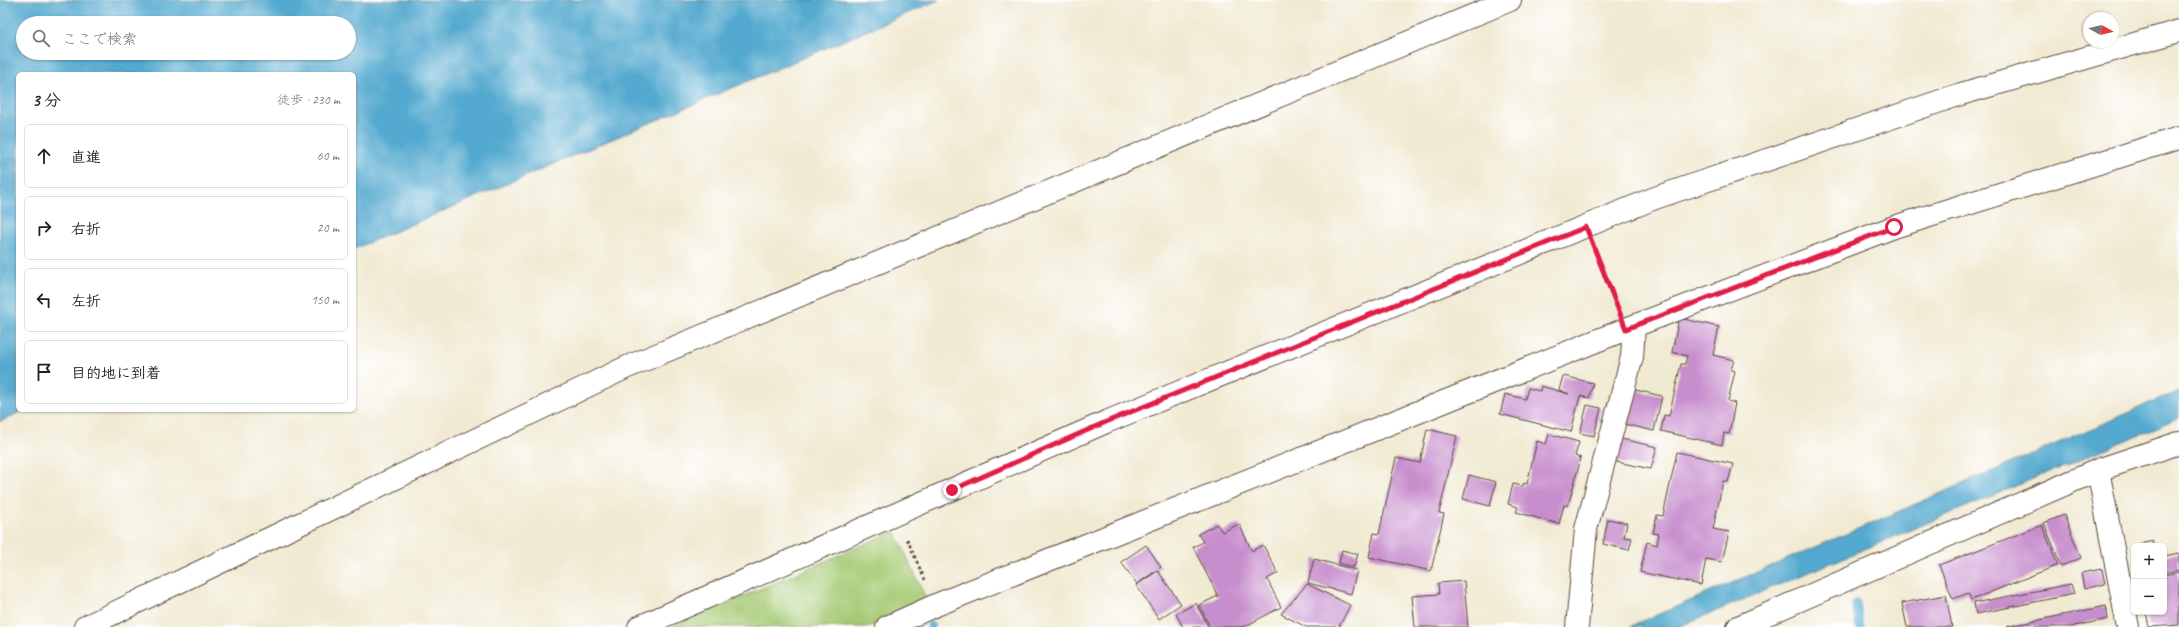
<!DOCTYPE html>
<html lang="ja">
<meta charset="utf-8">
<style>
body{margin:0;font-family:Caveat,"Klee One",sans-serif;background:#f6f6f6;color:#222}
.controls{position:absolute;right:12px;bottom:12px;display:grid;overflow:hidden;border-radius:6px;box-shadow:0 1px 3px #0004}
.controls button{width:36px;height:36px;display:grid;place-items:center;padding:0;border:0;border-bottom:1px solid #e0e0e0;background:#fff;color:#222;font:20px sans-serif}
.compass{position:absolute;left:2083px;top:12px;width:36px;height:36px;border-radius:50%;background:#fff;box-shadow:0 1px 3px #0004;rotate:98deg}
.stop{position:absolute;width:12px;height:12px;margin:-9px;border:3px solid #e11d48;border-radius:50%;background:#fff}
.stop.end{background:#e11d48;border-color:#fff;box-shadow:0 1px 4px #0008}
.list{margin:0;padding:0;list-style:none}
h2{display:flex;justify-content:space-between;align-items:center;height:52px;margin:0;padding:0 16px;font-size:17px}
h2 small{font-size:13px;font-weight:400;color:#767676}
.list li{display:grid;grid-template-columns:26px 1fr auto;gap:12px;align-items:center;box-sizing:border-box;height:64px;margin:0 8px 8px;padding:0 8px;border:1px solid #e0e0e0;border-radius:6px}
.list b{display:block;font-size:15px;white-space:nowrap}
.list em{font-size:13px;font-style:normal;color:#767676}
.icon{flex:none;width:22px;height:22px;fill:none;stroke:currentColor;stroke-width:2;stroke-linecap:round;stroke-linejoin:round}
.map{position:relative;flex:none;width:2179px;height:627px;overflow:hidden}
.search{position:absolute;background:#fff;box-shadow:0 1px 3px #0004;left:16px;top:16px;width:340px;height:44px;display:flex;align-items:center;gap:10px;box-sizing:border-box;padding:0 14px;border-radius:22px;color:#767676;font-size:15px}
.panel{position:absolute;background:#fff;box-shadow:0 1px 3px #0004;left:16px;top:72px;width:340px;height:340px;border-radius:6px}
.map>svg:first-child{display:block}
.green{fill:#a6cb75;stroke:#707a4a}
.water{fill:#52a9cf;stroke:#466a76;fill-rule:evenodd}
.lines{fill:none;stroke-linecap:round;stroke-linejoin:round}
.stream{stroke:#52a9cf;stroke-width:9}
.building{fill:#c78ecd}
.minor-casing{stroke:#564739;stroke-width:24}
.path{stroke:#564739;stroke-width:2.5;stroke-dasharray:3 3;stroke-linecap:butt}
.minor{stroke:#fff;stroke-width:22}
.route{stroke:#e11d48;stroke-width:5}
</style>
<div class="map">
<svg width="2179" height="627" viewBox="0 0 2179 627">
<rect width="100%" height="100%" fill="#fff"/>
<filter id="ink" filterUnits="userSpaceOnUse"><feTurbulence type="fractalNoise" baseFrequency=".025" numOctaves="2"/><feDisplacementMap in="SourceGraphic" scale="8" xChannelSelector="R" yChannelSelector="G"/><feConvolveMatrix kernelMatrix="1 2 1 2 8 2 1 2 1" color-interpolation-filters="sRGB"/></filter>
<filter id="wash" filterUnits="userSpaceOnUse"><feTurbulence type="fractalNoise" baseFrequency=".012" numOctaves="4" result="noise"/><feDisplacementMap in="SourceGraphic" scale="16" xChannelSelector="R" yChannelSelector="G"/><feGaussianBlur stdDeviation="0.9" result="paint"/><feColorMatrix in="noise" values="0 0 0 0 0 0 0 0 0 0 0 0 0 0 0 0 0 1.4 0 .05"/><feComposite in="paint" operator="in"/></filter>
<g filter="url(#wash)">
<rect width="100%" height="100%" fill="#f1ead3"/>
<path class="green" d="M895,531l32,70 -59,26h-196z"/>
<path class="water" d="M0,0h939l-585,249v-175h-336v336h6l-24,12zM23,23h326v30h-326z
M2179,391v27l-501,209h-49z"/>
<g class="lines">
<path class="stream" d="M1856,604l4,23
M931,626v1"/>
</g>
<g id="blocks">
<path class="building" d="M1679,318l40,9 -6,28 21,5 -3,10 4,1 -7,30 7,2 -6,31 -5,-1 -2,12 -61,-14 3,-16 5,1 12,-52h4l2,-8 -15,-4z
M1563,376l30,7 -4,15 -9,-2 -9,36 -71,-18 5,-20 20,5 3,-11 12,3 1,-5 28,8 -10,-4z
M1631,389l31,7 -8,35 -30,-7z
M1587,405l14,3 -7,28 -14,-3z
M1427,429l30,7 -18,77 5,1 -13,57 -62,-14 5,-24 5,1 17,-76 24,5z
M1549,434l30,8 -4,14 6,2 -13,48 -4,-1 -5,19 -43,-12 2,-5 -10,-3 5,-20 10,2 1,-3 3,1 10,-43 9,3z
M1617,438l40,9 -6,22 -39,-8z
M1677,452l56,12 -5,18 -5,-1 -10,48 16,3 -7,30 -16,-3 -5,26 -61,-13 7,-30 10,3 2,-11 -6,-1 4,-18 6,1z
M1469,475l27,7 -6,24 -27,-7z
M2064,515l17,43 -20,8 -17,-43z
M1608,519l19,4 -3,14 8,1 -3,12 -26,-6z
M1217,524l5,8 17,-8 13,27 11,-6 15,28 -11,6 14,28 -37,20h-34l-11,-22 19,-9 -25,-49 10,-5 -5,-8z
M2042,525l16,40 -87,35 -3,-7 -15,6 -14,-34z
M2153,541l1,5h-20v-1z
M1146,545l15,22 -24,17 -16,-22z
M1342,550l16,4 -4,13 -15,-4z
M2179,553v17l-15,3v-17z
M1314,559l43,11 -6,24 -43,-11z
M2102,569l3,15 -21,5 -3,-16z
M1158,571l23,33 -22,15 -23,-34z
M2179,572v53l-30,2 -3,-15h18v-37z
M1464,581l4,46h-53l-3,-31 27,-2 -1,-11z
M1307,584l43,21 -11,22h-33l-25,-13z
M2071,584l3,10 -98,20 -2,-11z
M1946,595l6,32h-45l-5,-24z
M1196,603l12,24h-25l-7,-13z
M2106,606l2,13 -37,8h-65z"/>
</g>
</g>
<g filter="url(#ink)">
<use href="#blocks" fill-opacity="0" stroke="#564739" stroke-width="1"/>
<g class="lines">
<g class="minor-casing">
<path id="minor" d="M2098,470l30,157
M85,627l540,-259 885,-368
M639,627l467,-205 549,-224 306,-104 218,-63
M887,627l49,-22 690,-276 268,-102 285,-89
M1577,627l9,-98 46,-172 2,-31
M1738,627l360,-157 81,-27"/>
</g>
<path class="path" d="M1595,251l21,53
M907,539l18,41"/>
<use href="#minor" class="minor"/>
</g>
</g>
<g class="lines" filter="url(#ink)">
<path class="route" d="M952,490l154,-68 480,-195 40,102 268,-102"/>
</g>
</svg>
<div class="controls">
<button>+</button>
<button>−</button>
</div>
<svg class="compass" viewBox="-18 -18 36 36"><path d="M0-13l5 13h-10z" fill="#e53935"/><path d="M0 13l5-13h-10z" fill="#767676"/></svg>
<div class="stop" style="left:1894px;top:227px"></div>
<div class="stop end" style="left:952px;top:490px"></div>
<div class="search"><svg class="icon" aria-label="search" viewBox="0 0 24 24"><circle cx="10" cy="10" r="6"/><path d="M15 15l6 6"/></svg>ここで検索</div>
<section class="panel">
<h2>3 分<small>徒歩 · 230 m</small></h2>
<ul class="list">
<li><svg class="icon" aria-label="ahead" viewBox="0 0 24 24"><path d="M12 20V5M6 11l6-6 6 6"/></svg><div><b>直進</b></div><em>60 m</em></li>
<li><svg class="icon" aria-label="right" viewBox="0 0 24 24"><path d="M7 20v-9h11M14 6l5 5-5 5"/></svg><div><b>右折</b></div><em>20 m</em></li>
<li><svg class="icon" aria-label="left" viewBox="0 0 24 24"><path d="M17 20v-9H6M10 6l-5 5 5 5"/></svg><div><b>左折</b></div><em>150 m</em></li>
<li><svg class="icon" aria-label="arrive" viewBox="0 0 24 24"><path d="M6 21V4h12l-3 4 3 4H6"/></svg><div><b>目的地に到着</b></div></li>
</ul>
</section>
</div>
